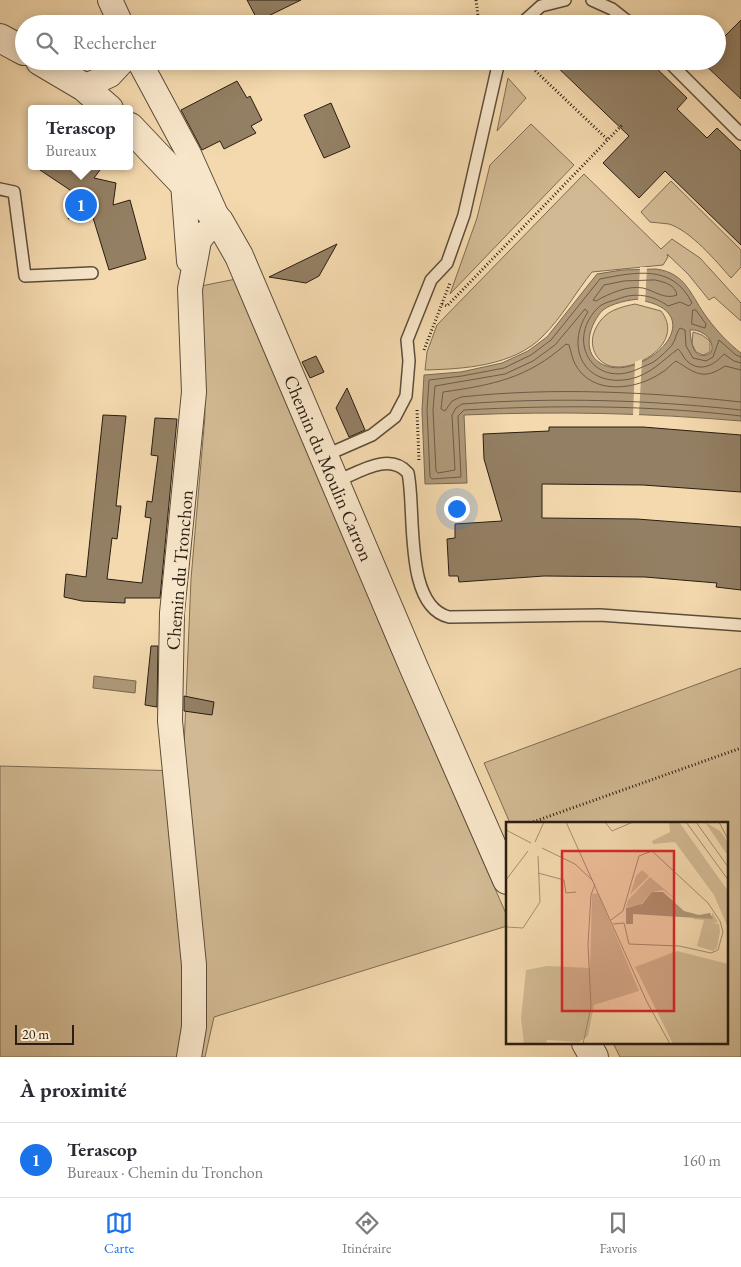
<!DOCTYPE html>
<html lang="fr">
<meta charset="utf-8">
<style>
body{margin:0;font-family:"EB Garamond",serif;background:#f7f7f7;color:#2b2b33}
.scale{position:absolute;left:15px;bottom:12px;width:59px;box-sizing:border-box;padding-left:5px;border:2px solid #291e12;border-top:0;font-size:14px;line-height:18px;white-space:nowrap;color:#291e12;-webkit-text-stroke:4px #f8e6ca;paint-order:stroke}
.you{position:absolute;left:456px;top:508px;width:18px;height:18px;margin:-12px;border:4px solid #fff;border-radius:50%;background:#1a73e8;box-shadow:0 0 0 8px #1a73e833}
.badge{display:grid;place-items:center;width:32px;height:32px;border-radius:50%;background:#1a73e8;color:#fff;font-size:16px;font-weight:700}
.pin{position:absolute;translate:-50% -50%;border:2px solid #fff;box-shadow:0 1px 5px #0006}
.popup{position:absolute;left:28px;top:105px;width:105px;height:65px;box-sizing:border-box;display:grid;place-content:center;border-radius:5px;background:#fff;filter:drop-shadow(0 1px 4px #0005);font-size:16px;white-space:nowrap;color:#7c7c81}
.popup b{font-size:19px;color:#2b2b33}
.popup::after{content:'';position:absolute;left:50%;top:100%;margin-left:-10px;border:10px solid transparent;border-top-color:#fff}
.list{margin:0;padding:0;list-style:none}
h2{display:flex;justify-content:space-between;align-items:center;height:65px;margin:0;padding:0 20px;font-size:21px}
h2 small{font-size:16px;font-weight:400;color:#7c7c81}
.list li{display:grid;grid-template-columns:32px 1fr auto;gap:15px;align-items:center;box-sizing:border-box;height:75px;padding:0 20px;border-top:1px solid #e1e1e2}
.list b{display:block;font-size:19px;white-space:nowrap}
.list p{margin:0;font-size:16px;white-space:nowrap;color:#7c7c81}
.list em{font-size:16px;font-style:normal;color:#7c7c81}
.icon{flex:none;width:28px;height:28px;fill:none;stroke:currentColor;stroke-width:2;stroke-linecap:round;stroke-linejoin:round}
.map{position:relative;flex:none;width:741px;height:1057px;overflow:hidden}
.search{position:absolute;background:#fff;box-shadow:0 2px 12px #0003;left:15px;right:15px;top:15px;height:55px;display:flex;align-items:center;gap:12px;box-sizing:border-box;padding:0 18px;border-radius:28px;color:#7c7c81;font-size:19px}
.sheet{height:140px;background:#fff}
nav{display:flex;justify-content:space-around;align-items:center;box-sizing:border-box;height:70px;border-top:1px solid #e1e1e2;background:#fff;font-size:14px;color:#7c7c81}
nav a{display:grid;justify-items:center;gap:2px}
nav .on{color:#1a73e8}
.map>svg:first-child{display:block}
.green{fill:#d1b993;stroke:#7d6c52}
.water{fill:#af9979;stroke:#796850;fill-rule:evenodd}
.pier{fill:#f4d9ae}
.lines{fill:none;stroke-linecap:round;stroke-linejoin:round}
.shore{stroke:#6c5c46;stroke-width:1}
.building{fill:#937f63;stroke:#291e12}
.service-casing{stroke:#5c4d39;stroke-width:14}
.minor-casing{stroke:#5c4d39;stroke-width:26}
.tertiary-casing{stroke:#5c4d39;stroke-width:30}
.path{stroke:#291e12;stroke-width:3;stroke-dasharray:1 2.5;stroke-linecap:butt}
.service{stroke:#f8e6ca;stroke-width:11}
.minor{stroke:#f8e6ca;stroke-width:24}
.tertiary{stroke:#f8e6ca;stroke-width:28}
.labels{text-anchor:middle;stroke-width:4;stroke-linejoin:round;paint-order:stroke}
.street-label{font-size:19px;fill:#291e12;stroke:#f8e6ca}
.inset-road{fill:none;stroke:#a38e70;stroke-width:1}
.view{fill:#d62828;fill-opacity:0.15;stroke:#d62828;stroke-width:2.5}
.inset-edge{fill:none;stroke:#291e12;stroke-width:2.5}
</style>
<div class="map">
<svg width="741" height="1057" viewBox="0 0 741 1057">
<rect width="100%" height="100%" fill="#f4d9ae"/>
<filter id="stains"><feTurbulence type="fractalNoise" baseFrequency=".004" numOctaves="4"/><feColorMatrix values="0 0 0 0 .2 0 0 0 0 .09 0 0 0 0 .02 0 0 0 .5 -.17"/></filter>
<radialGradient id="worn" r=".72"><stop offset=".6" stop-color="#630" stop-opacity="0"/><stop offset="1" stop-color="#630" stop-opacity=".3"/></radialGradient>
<path class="green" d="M508,78l18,20 -29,33z
M531,124l43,41 -124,129 27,-76 13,-53z
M584,174l77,75 11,-10 28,19 41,45v18l-27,-24 -5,3 -21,-26 -21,-20 1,3 -5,8 -71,7c-16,20 -30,45 -49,64 -29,30 -79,33 -118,34l2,-18 10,-27z
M671,181l70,69v17l-10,11c-15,-17 -40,-47 -62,-54 -6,-1 -13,-1 -19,-2l-9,-10z
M236,279l152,365 119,272v10l-293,91 -9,40h-205v-291l183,5 8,-192 14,-163 -4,-130z
M635,304l26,7c22,28 -15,55 -42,56 -21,1 -32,-20 -24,-37 8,-18 21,-22 40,-26z
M693,332l9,3 8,6v11l-7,3 -7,-3 -4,-8z
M741,668v389h-121l-7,-14h114v-220h-217l-26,-60z"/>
<path class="water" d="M656,269c31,4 35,28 52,50 9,12 21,25 33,34v68c-93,-8 -184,-10 -277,-6l3,68 -42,1 -3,-74 2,-35 37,-3 41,-9 26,-12 19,-14 50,-63 25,-4zM639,299c7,3 16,4 22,8 39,24 -28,77 -61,56 -19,-12 -10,-40 3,-53 9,-7 26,-10 36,-11zM690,330c12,-1 26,10 21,23 -18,10 -20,-11 -21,-23z
M94,676l42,5 -1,12 -42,-5z"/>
<path class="pier" d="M640,267h7l-2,37 -7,-2z
M642,359l-3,56h-6l2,-53z"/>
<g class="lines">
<path class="shore" d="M655,280c10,2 20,5 22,15 -12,5 -22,-4 -34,-7 -15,-3 -35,6 -47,13l-3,-1 11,-15 20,-4z
M693,310h3l10,14 -1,4 -13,-4z
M741,357l-5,-2 -17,-15 -6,17 -7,4 -13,-3 -7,-12 -1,-16 -5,-2c-4,4 -4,12 -8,17 -4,5 -11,11 -17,16 -4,3 -11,5 -17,8 -46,21 -74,-31 -38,-63 5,-4 13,-5 18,-7 17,-7 35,-4 50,7l12,-4 9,4 3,-3c-19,-39 -56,-31 -92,-24l-49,61 -20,15 -27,13 -42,8 -33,4 -2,30 3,67 2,2 29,-2 -3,-61 6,-6c92,-5 185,-5 277,6
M741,363l-7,-2 -10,-7c-9,10 -22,19 -36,8 -5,-4 -6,-10 -10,-13 -15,11 -28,26 -48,30 -45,9 -66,-31 -42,-67l-3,-3 -30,36 -22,16 -28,13 -70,12 -2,24 3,61 2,2 17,-3 -3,-55 4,-7 6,-4c93,-7 187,-4 279,6
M741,370l-16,-4c-22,15 -30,7 -49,-5 -5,3 -9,9 -15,12 -25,17 -69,23 -86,-9 -3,-6 -4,-13 -6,-19l-3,-1c-38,34 -73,41 -123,48l-2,17 4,2 7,-10 9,-4c92,-10 188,-5 280,5"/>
</g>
<path class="building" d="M247,0h54l-43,21z
M741,20v79l-40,-38h16v-17z
M551,61h98l38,37 -10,11 30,29 10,-10 24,23v94l-76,-74 -26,27 -36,-35 26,-27z
M237,81l10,17 3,-2 12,24 -11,6 5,7 -32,16 -4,-8 -18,9 -21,-40z
M331,103l19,44 -26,11 -20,-43z
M34,166h69l-9,12 22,5 -3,22 17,-5 16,59 -37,11 -18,-59 -23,8 14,-21z
M337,244l-18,32 -13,7 -37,-6z
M316,356l8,16 -14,6 -8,-16z
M347,388l18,42 -16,7 -13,-29z
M103,415l23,1 -10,90h5l-4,33 -5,-1 -5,41 35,4 9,-65 -6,-1 2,-16 5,1 6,-46 -7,-1 4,-37 22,1 -17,179h-35v5l-43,-2 -18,-4 2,-23 20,3z
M549,427h94l98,8v57l-98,-7 -101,-1v34l95,1 104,8v63l-25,-3 1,-4 -72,-6 -101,-1 -85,6 -1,-6h-9l-2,-37 8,-1v-14l47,-3 -18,-62 -1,-25 66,-3z
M151,646h7l-1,61 -12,-2z
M184,696l30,6 -2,13 -28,-4z"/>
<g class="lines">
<g class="service-casing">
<path id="service" d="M592,0l20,9 19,15
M521,24l20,-18 24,-6
M668,61l73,73
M0,189l14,3 11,84 67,-3
M324,456l48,-21 23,-18 11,-21 3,-35 -2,-21 24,-60 16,-17 17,-48 35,-154
M335,482c23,-9 54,-31 73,-9 8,36 -5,133 41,144l151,-2 141,10"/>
</g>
<g class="minor-casing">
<path id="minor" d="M110,0l11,24
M139,61l50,93 30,67 -15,13 -5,7 -9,48 4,103 -22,221 -2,108 24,244v62l-5,30
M84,87l26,-12 13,-14
M183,183l6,78"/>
</g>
<g class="tertiary-casing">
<g id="tertiary">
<path d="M0,38l24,13"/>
<path d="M40,61l44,26 25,22"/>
<path id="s1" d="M130,127l89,94 20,35 175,412 93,212"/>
<path d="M586,1043l8,14"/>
</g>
</g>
<path class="path" d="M476,0l3,24
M525,61l83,79
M442,304l5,2 176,-182
M424,350l26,-67
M417,410l2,51
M530,823l211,-75"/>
<use href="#service" class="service"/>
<use href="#minor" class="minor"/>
<use href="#tertiary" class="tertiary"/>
</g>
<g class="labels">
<g class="street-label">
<text dy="7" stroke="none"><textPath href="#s1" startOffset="400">Chemin du Moulin Carron</textPath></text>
<text transform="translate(179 570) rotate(-85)" y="7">Chemin du Tronchon</text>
</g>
</g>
<g transform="translate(506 822)">
<rect width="222" height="222" fill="#f4d9ae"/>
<path d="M163,0h10l49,69v37l-14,-33 -39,-53 -22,2 -1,-3 18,-9zM199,0l15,9 8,11v14zM136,48l7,6 -19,19 6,-19zM144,55l28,24 -15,-11 -11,2 -12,13 -14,2 2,-7zM92,71l41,98 -45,14 -6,31 -9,6 -32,-2 -1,4h-22l-3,-26 5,-48 21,-4 43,2 2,-74zM206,90l6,10 -5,1 6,1 1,7 -3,17 -4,3 -16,-5 7,-26 -11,-1 3,-3 16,3zM171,129l51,13v80h-55l-38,-77z" fill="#d1b993"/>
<path d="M146,70h11l21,19 15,4 11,-2 3,6 -80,-5v10h-7v-16l16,-4z" fill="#af9979"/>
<path class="inset-road" d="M60,0l81,180 23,42M99,0l7,9 21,-9M180,0l43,59M190,0l33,46M213,0l10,19M0,8l25,13M29,20l9,-20M36,26l33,16 18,17M32,51l26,7 2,13 10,-1M0,58l22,-29M105,98l12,-9 16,-55 13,-5 56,52 12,18 3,11 -5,18 -7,3 -32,-7 -50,-2 -5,-21 -11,1M0,105l17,1 17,-26 -2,-46M77,222l8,-37 -3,-63 3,-49 4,-11"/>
<path class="view" d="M56,29h112v160h-112z"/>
<rect width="222" height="222" class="inset-edge"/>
</g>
<rect width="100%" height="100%" filter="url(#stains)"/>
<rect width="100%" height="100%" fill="url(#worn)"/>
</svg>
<div class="scale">20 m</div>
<div class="you"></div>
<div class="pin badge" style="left:81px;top:205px">1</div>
<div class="popup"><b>Terascop</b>Bureaux</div>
<div class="search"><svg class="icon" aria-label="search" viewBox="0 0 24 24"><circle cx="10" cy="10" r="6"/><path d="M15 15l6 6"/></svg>Rechercher</div>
</div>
<section class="sheet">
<h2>À proximité<small></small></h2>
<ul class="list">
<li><span class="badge">1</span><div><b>Terascop</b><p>Bureaux · Chemin du Tronchon</p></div><em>160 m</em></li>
</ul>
</section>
<nav>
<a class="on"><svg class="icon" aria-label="map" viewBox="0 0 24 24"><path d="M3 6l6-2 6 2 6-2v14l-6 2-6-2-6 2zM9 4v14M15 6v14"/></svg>Carte</a>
<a><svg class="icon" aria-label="directions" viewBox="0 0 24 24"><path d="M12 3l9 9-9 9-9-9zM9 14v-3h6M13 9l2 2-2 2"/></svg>Itinéraire</a>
<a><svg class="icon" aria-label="saved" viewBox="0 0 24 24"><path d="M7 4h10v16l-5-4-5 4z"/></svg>Favoris</a>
</nav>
